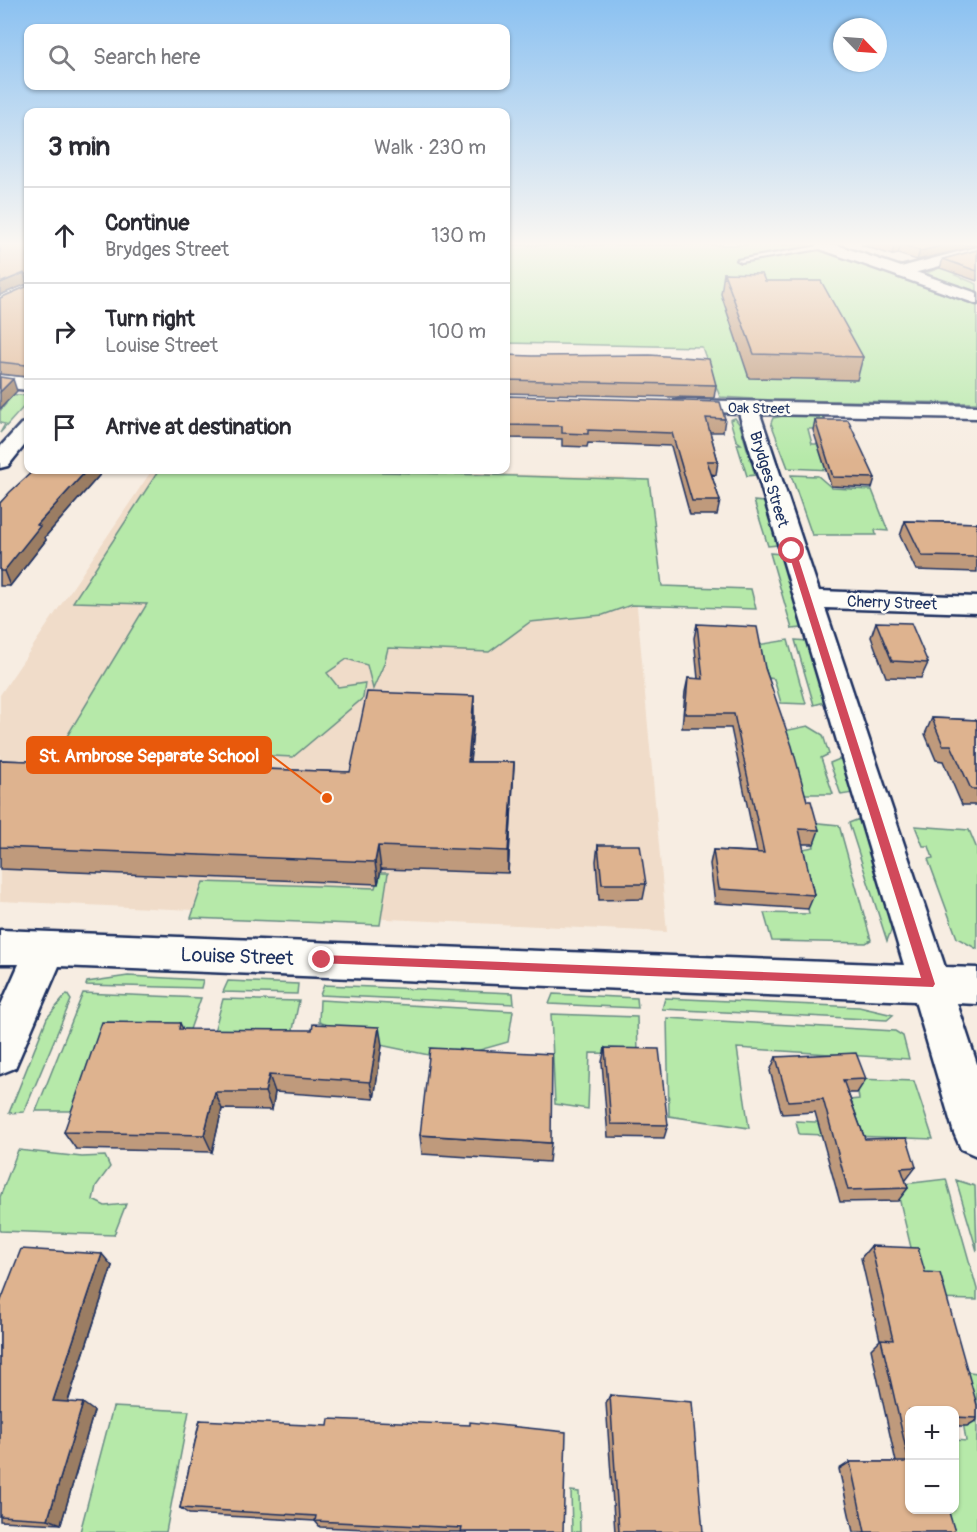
<!DOCTYPE html>
<meta charset="utf-8">
<style>
body{margin:0;font-family:Pangolin,sans-serif;background:#f7f7f7;color:#2b2b33}
.controls{position:absolute;right:18px;bottom:18px;display:grid;overflow:hidden;border-radius:12px;box-shadow:0 2px 4px #0004}
.controls button{width:54px;height:54px;display:grid;place-items:center;padding:0;border:0;border-bottom:2px solid #e1e1e2;background:#fff;color:#2b2b33;font:30px sans-serif}
.compass{position:absolute;left:833px;top:18px;width:54px;height:54px;border-radius:50%;background:#fff;box-shadow:0 2px 4px #0004;rotate:115deg}
.stop{position:absolute;width:18px;height:18px;margin:-14px;border:4px solid #d1495b;border-radius:50%;background:#fff}
.stop.end{background:#d1495b;border-color:#fff;box-shadow:0 2px 6px #0008}
.list{margin:0;padding:0;list-style:none}
h2{display:flex;justify-content:space-between;align-items:center;height:78px;margin:0;padding:0 24px;font-size:26px}
h2 small{font-size:20px;font-weight:400;color:#7c7c81}
.list li{display:grid;grid-template-columns:39px 1fr auto;gap:18px;align-items:center;box-sizing:border-box;height:96px;padding:0 24px;border-top:2px solid #e1e1e2}
.list b{display:block;font-size:22px;white-space:nowrap}
.list p{margin:0;font-size:20px;white-space:nowrap;color:#7c7c81}
.list em{font-size:20px;font-style:normal;color:#7c7c81}
.icon{flex:none;width:33px;height:33px;fill:none;stroke:currentColor;stroke-width:2;stroke-linecap:round;stroke-linejoin:round}
.map{position:relative;flex:none;width:977px;height:1532px;overflow:hidden}
.search{position:absolute;background:#fff;box-shadow:0 2px 4px #0004;left:24px;top:24px;width:486px;height:66px;display:flex;align-items:center;gap:15px;box-sizing:border-box;padding:0 21px;border-radius:12px;color:#7c7c81;font-size:22px}
.panel{position:absolute;background:#fff;box-shadow:0 2px 4px #0004;left:24px;top:108px;width:486px;height:366px;border-radius:12px}
.map>svg:first-child{display:block}
.built{fill:#f0dcc9}
.green{fill:#b6e9a9;stroke:#688c84;stroke-width:1.5}
.lines{fill:none;stroke-linecap:round;stroke-linejoin:round}
.service-casing{stroke:#1b2f5e;stroke-width:4}
.minor-casing{stroke:#1b2f5e;stroke-width:5}
.tertiary-casing{stroke:#1b2f5e;stroke-width:5}
.service{fill:#fdfcf7;fill-rule:evenodd}
.minor{fill:#fdfcf7;fill-rule:evenodd}
.tertiary{fill:#fdfcf7;fill-rule:evenodd}
.wall{fill:#bf9a7b;stroke:#1b2f5e;stroke-width:1.5}
.shaded-wall{fill:#9b7d64;stroke:#1b2f5e;stroke-width:1.5}
.building{fill:#deb38f;stroke:#1b2f5e;stroke-width:1.5}
.route{fill:#d1495b}
.labels{text-anchor:middle;stroke-width:5;stroke-linejoin:round;paint-order:stroke}
.far-street-label{font-size:14px;fill:#1b2f5e;stroke:#fdfcf7}
.street-label{font-size:16px;fill:#1b2f5e;stroke:#fdfcf7}
.near-street-label{font-size:20px;fill:#1b2f5e;stroke:#fdfcf7}
.leader{fill:none;stroke:#e8590c;stroke-width:2}
.callout-dot{fill:#e8590c;stroke:#fdfcf7;stroke-width:2}
.callout{fill:#e8590c;stroke:#e8590c;stroke-width:2}
.callout-label{font-size:18px;text-anchor:middle;font-weight:bold;fill:#fff}
</style>
<div class="map">
<svg width="977" height="1532" viewBox="0 0 977 1532">
<rect width="100%" height="100%" fill="#f7ede2"/>
<filter id="ink" filterUnits="userSpaceOnUse"><feTurbulence type="fractalNoise" baseFrequency=".0167" numOctaves="2"/><feDisplacementMap in="SourceGraphic" scale="12" xChannelSelector="R" yChannelSelector="G"/><feConvolveMatrix kernelMatrix="1 2 1 2 8 2 1 2 1" color-interpolation-filters="sRGB"/></filter>
<g filter="url(#ink)">
<path class="built" d="M152,470h185l288,7 42,455 -667,-31v-206z"/>
<path class="green" d="M506,245h302l169,61v97l-205,-3 -52,-3 -18,-50 -196,-4z
M949,264l19,7 -13,4 22,9v9l-41,-14 -9,-6z
M0,393l28,3v6l-28,31 5,-9 -5,-1v-12l6,-7z
M783,416h40l5,13h-20l4,15h7l12,26 -43,-2 -17,-45 2,-5z
M735,418l5,7 15,50 -8,1 -10,-32h4l-5,-4 -6,-20z
M159,470h162l328,10 13,106 89,3 5,20 -125,-4 -28,10 -73,7 -41,30 -101,-4 -4,16 -11,25 -6,-24 -20,-6 -20,14 11,14 27,-4 -2,15 -70,59 -232,-11 86,-142 -74,-2z
M791,475l27,1 14,12 40,2 16,41 -13,-1 1,5h-64z
M754,501l10,1 14,43 -10,1z
M770,553l11,1 21,74 -10,1z
M788,640l18,64 -25,-1 -7,-24 -10,-2 -7,-32z
M795,640l13,1 17,61 -11,3z
M808,726l15,9 6,19 -8,4 12,36h-35l-14,-63z
M842,758l11,35 -12,2 -11,-32z
M859,819l27,79 6,30 -5,13 -38,-118z
M809,822l30,3 32,115 -5,3 -94,-2 -8,-28 45,1 -12,-64 17,-3z
M915,826l54,4 8,19v100l-20,-11 -29,-79 5,-1 -4,-12h-6z
M379,873h9l-8,52 -189,-7 12,-36 172,6z
M128,976l75,4 -2,8 -115,-3 1,-3z
M228,981l70,3 -1,10 -74,-2z
M324,985l189,8 1,11 -194,-9z
M83,993l118,5 -14,40 -108,73h-43z
M67,994l4,6 -47,112 -15,1 38,-95z
M553,994l84,4 1,10 -89,-4z
M665,998l194,9 34,8 -6,5 -225,-11z
M223,999l76,2 -9,43 -78,-5z
M320,1000l193,11 -5,31 -60,17 -63,-13 -66,-24z
M551,1014l86,3 1,37 -48,-1 -2,56 -33,-5z
M667,1018l228,13 8,5 6,23 -172,-11 12,80 -80,-12z
M856,1079l58,2 19,58 -134,-5 -3,-13 59,3 -5,-24 9,-1z
M18,1150l64,7 23,-1 5,11 -14,19 -3,14 12,6 21,-2 -12,31 -114,-4v-34z
M946,1179l31,110v11l-44,-1 -14,-18 -23,-96z
M956,1180l19,6 2,65z
M962,1371l15,2v159h-34l-6,-22h17l1,-70 11,1 -9,-58z
M113,1407l76,4 -23,121h-86z
M571,1491l8,1 1,40h-8z"/>
<g class="lines">
<g class="service-casing">
<path id="service" d="M824,245l8,2 -91,15 -4,-2z"/>
</g>
<g class="minor-casing">
<path id="minor" d="M977,247v9l-78,21 -8,-5 2,-3z
M0,375l28,3v12l-28,-3z
M678,400l299,6v12l-217,-4 59,177 158,6v16l-152,-5 120,359 32,1v36l-20,-1 20,61v92l-16,-7 -7,-16 -39,-132 -856,-35 -44,102 -15,6v-67l19,-43h-19v-34l904,35 -165,-552 -68,-3 -3,-4 3,-4z
M28,422v19l-20,25 -8,2v-21l21,-23z"/>
</g>
<g class="tertiary-casing">
<path id="tertiary" d="M815,245h22l140,48v11l-160,-56z"/>
</g>
<use href="#service" class="service"/>
<use href="#minor" class="minor"/>
<use href="#tertiary" class="tertiary"/>
</g>
<path class="wall" d="M28,245v132l-28,-3v-76l26,-11v-3l-26,11z
M861,245h116v1l-60,14 -19,-6 -6,1z
M977,250v31l-37,-13 3,-9z
M724,273l41,8 98,76 -6,23 -108,-2 -28,-84z
M506,355l210,30 -2,13 -208,-5v3l219,23 -2,13h-13l8,29 -2,14 -5,-1 9,27 -3,14h-27l-19,-69 -83,-3 -1,4 -25,-1v-7l-56,-1z
M815,420l60,58 -3,10 -41,-2 -18,-56z
M34,470h70l-59,67 1,3 -36,46h-10v-83z
M905,521l72,2v49l-61,-2 -16,-34z
M876,622l52,41 -7,15 -35,-1 -15,-40z
M697,624l68,44 42,133 12,29 -5,14h-12l12,51 -6,14 -93,-6 -5,-39 3,-14 44,2 -26,-124h-49l3,-36 3,-14 10,1 -4,-41z
M474,718l-4,44h44l-6,111 -127,-4 -3,15 -378,-15v-109l350,12z
M932,718l45,2v85h-15l-19,-44 -7,-1 -11,-26z
M598,845l48,39 -3,15 -44,1 -3,-39z
M180,1023l3,6 199,16 -8,54 -99,-7 -3,18 -50,-1 -10,43 -136,-3 -12,-17z
M605,1048l63,77 -4,13 -56,-1 -6,-75z
M776,1057l90,22 -9,14h-9l17,46 51,28 -10,13h-1l3,8 -10,13 -58,1 -25,-90 -33,2 -12,-43z
M420,1135l131,8 -2,19 -127,-8z
M871,1246l54,26 52,133v15l-10,6h-13v-16h-45l46,122h-102l-14,-63 11,-7h46l-25,-113 9,-9 -19,-82z
M112,1266l-44,136 26,9 -33,113 -61,-3v-218z
M610,1395l93,137h-88l-9,-129z
M200,1420l363,112h-127l-116,-5 -5,-6 -126,-7 -9,-6z"/>
<path class="shaded-wall" d="M898,245h3l-3,9 -6,1 2,-9z
M945,245h32v1l-60,14 3,-9z
M24,273l3,11 -27,11v-12z
M28,362v11l-2,-8z
M13,379l4,12 -17,18v-17z
M87,470h17l-59,67 1,3 -36,46 -6,-15 33,-46z
M474,696v22l-6,66v-22z
M514,762l-1,23 -5,88v-22z
M378,846l3,23 -3,15 -3,-22z
M379,1027l3,18 -8,54 -4,-17z
M269,1075l6,17 -3,18 -7,-18z
M215,1092l7,17 -10,43 -8,-17z
M102,1254l10,12 -47,144 -12,-9z
M83,1403l11,8 -33,113 -13,-5z"/>
<path class="building" d="M0,245h28v117l-2,3 -26,-3v-64l26,-11 1,-12 -3,-2 -24,10z
M903,245h42l-25,6z
M977,250v21l-34,-12z
M724,273l38,1 3,7h56l42,76 -109,-3z
M506,355l26,1 118,-1 59,4 7,26 -210,-5v5z
M0,377l13,2 -13,13z
M506,396l214,6 5,17 -19,-1 12,43h-11l13,40h-28l-20,-68 -84,-3v4l-26,-1v-7l-56,-1z
M815,420h33l27,58 -42,-1z
M34,470h53l-50,55 3,1 -36,45h-4v-68l10,-11z
M905,521l72,2v34l-55,-1z
M876,622l35,1 17,40 -36,-2z
M697,624l60,3 8,41 27,78 15,55h4l8,29 -20,-1 15,66 -95,-6 -6,-39 51,3 -30,-139h-49l3,-36 15,1z
M367,692l107,4 -6,66h46l-6,89 -130,-5 -3,16 -375,-15v-87l350,12z
M932,718l45,2v69h-6l-20,-44h-8z
M598,845h42l6,39h-44z
M102,1022l78,1 -1,6 133,1 1,-6 66,3 -9,55 -101,-7 -4,17h-50l-11,43 -140,-3z
M430,1048l122,6 -1,89 -131,-8z
M605,1048l54,1 9,76 -57,-1z
M856,1053l10,26 -23,1 22,59 42,-1 9,29 -15,1 7,20 -60,2 -25,-91 -35,2 -12,-44z
M871,1246l47,2 7,24 15,1 37,132v13l-23,-1v-7h-45v99h39l7,23h-90l-15,-70h59l-28,-123 12,1z
M21,1249l81,5 -49,147 30,2 -35,116 -48,-3v-213z
M610,1395l82,7 11,130h-84z
M329,1419l141,6v-3l96,10 -3,100h-102l1,-4 -147,-7 1,-5 -136,-8 20,-88 128,6z"/>
</g>
<linearGradient id="sky" x2="0" y2="1"><stop stop-color="#8bc1f1"/><stop offset="0.53" stop-color="#fbf7f2"/><stop offset="1" stop-color="#fbf7f2" stop-opacity="0"/></linearGradient>
<rect width="977" height="460" fill="url(#sky)"/>
<path class="route" d="M792,549l4,2 139,433 -2,3 -616,-24v-7l5,-1 599,23 -133,-427z"/>
<g class="labels">
<g class="far-street-label">
<text transform="translate(759 408) rotate(1)" y="5">Oak Street</text>
</g>
<g class="street-label">
<text transform="translate(770 479) rotate(73)" y="6">Brydges Street</text>
<text transform="translate(892 602) rotate(2)" y="6">Cherry Street</text>
</g>
<g class="near-street-label">
<text transform="translate(237 956) rotate(2)" y="7">Louise Street</text>
</g>
</g>
<path class="leader" d="M327 798L271 755"/>
<circle class="callout-dot" cx="327" cy="798" r="6"/>
<rect class="callout" x="27" y="737" width="244" height="36" rx="6"/>
<g class="callout-label">
<text x="149" y="762">St. Ambrose Separate School</text>
</g>
</svg>
<div class="controls">
<button>+</button>
<button>−</button>
</div>
<svg class="compass" viewBox="-18 -18 36 36"><path d="M0-13l5 13h-10z" fill="#e53935"/><path d="M0 13l5-13h-10z" fill="#7c7c81"/></svg>
<div class="stop" style="left:792px;top:551px"></div>
<div class="stop end" style="left:322px;top:960px"></div>
<div class="search"><svg class="icon" aria-label="search" viewBox="0 0 24 24"><circle cx="10" cy="10" r="6"/><path d="M15 15l6 6"/></svg>Search here</div>
<section class="panel">
<h2>3 min<small>Walk · 230 m</small></h2>
<ul class="list">
<li><svg class="icon" aria-label="ahead" viewBox="0 0 24 24"><path d="M12 20V5M6 11l6-6 6 6"/></svg><div><b>Continue</b><p>Brydges Street</p></div><em>130 m</em></li>
<li><svg class="icon" aria-label="right" viewBox="0 0 24 24"><path d="M7 20v-9h11M14 6l5 5-5 5"/></svg><div><b>Turn right</b><p>Louise Street</p></div><em>100 m</em></li>
<li><svg class="icon" aria-label="arrive" viewBox="0 0 24 24"><path d="M6 21V4h12l-3 4 3 4H6"/></svg><div><b>Arrive at destination</b></div></li>
</ul>
</section>
</div>
